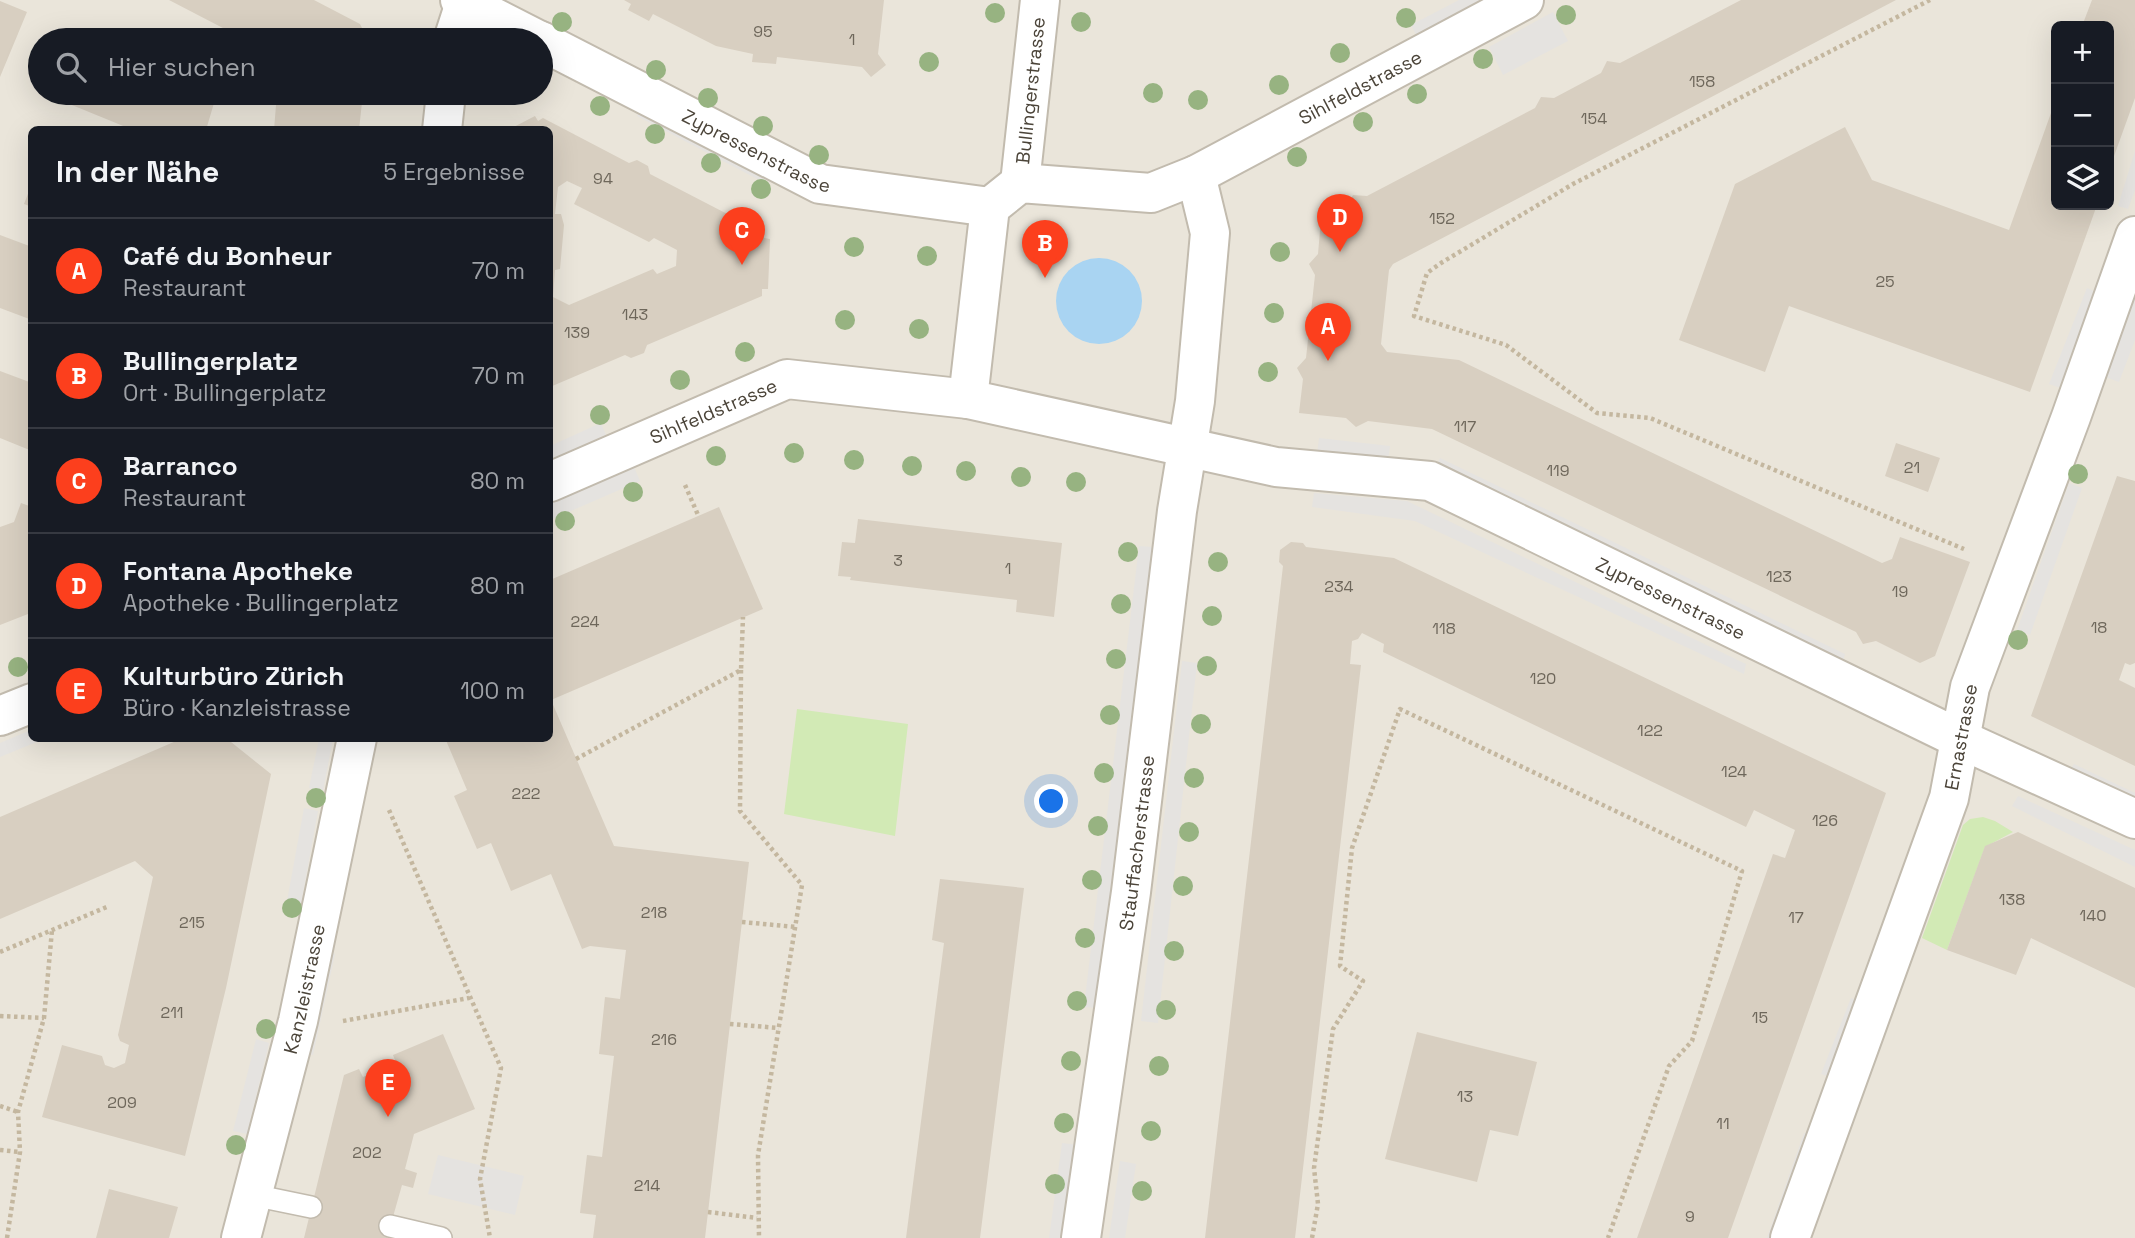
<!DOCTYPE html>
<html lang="de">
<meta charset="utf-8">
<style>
body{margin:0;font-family:"Space Grotesk",sans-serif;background:#20242c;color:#f1f3f6}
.controls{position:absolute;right:21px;top:21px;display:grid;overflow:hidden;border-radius:10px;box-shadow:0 7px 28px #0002}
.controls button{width:63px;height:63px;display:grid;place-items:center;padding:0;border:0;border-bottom:2px solid #363941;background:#171b24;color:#f1f3f6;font:35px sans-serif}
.you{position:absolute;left:1052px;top:802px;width:24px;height:24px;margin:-18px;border:5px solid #fff;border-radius:50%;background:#1a73e8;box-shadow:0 0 0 10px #1a73e833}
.badge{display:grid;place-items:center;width:46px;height:46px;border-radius:50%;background:#fc3f1d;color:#fff;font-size:23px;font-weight:700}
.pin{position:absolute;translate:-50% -58px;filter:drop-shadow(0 2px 4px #0008)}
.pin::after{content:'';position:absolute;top:37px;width:24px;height:21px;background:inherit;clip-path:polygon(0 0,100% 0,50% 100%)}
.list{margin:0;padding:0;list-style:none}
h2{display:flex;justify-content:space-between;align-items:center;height:91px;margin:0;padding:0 28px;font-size:30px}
h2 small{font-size:23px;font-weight:400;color:#9ea1a6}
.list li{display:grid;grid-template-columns:46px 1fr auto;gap:21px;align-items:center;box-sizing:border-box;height:105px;padding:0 28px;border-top:2px solid #363941}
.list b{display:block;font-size:26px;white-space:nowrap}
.list p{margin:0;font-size:23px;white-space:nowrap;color:#9ea1a6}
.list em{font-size:23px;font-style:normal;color:#9ea1a6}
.icon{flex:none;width:38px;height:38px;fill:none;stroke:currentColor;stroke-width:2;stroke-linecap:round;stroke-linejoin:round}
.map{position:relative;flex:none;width:2135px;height:1238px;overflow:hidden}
.search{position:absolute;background:#171b24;box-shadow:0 7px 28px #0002;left:28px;top:28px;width:525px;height:77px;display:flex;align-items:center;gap:18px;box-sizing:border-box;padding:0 24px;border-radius:38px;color:#9ea1a6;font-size:26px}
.panel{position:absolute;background:#171b24;box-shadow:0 7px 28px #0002;left:28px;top:126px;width:525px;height:616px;border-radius:10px}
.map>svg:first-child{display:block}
.residential{fill:#eae5da;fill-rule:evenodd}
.green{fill:#d2eab5}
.parking{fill:#e5e3e0}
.water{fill:#a9d4f2}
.building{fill:#d8cfc1;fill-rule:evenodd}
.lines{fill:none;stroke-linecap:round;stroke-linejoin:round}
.lane-casing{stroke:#c2bbae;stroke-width:24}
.street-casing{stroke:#c2bbae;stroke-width:42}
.path{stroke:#c4b79f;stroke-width:4.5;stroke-dasharray:3.5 3.5;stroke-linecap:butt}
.lane{stroke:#fff;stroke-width:21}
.street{stroke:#fff;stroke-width:38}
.tree{fill:#97b381}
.labels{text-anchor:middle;stroke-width:5;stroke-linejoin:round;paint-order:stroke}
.number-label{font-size:16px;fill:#6e675b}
.street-label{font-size:19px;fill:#4b4439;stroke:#fff}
</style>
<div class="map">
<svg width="2135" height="1238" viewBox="0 0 2135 1238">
<rect width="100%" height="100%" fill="#f6f3ec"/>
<path class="residential" d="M0,0h2135v1238h-2135zM2056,26h53v179h-53zM40,40h501v53h-501zM32,130h518v608h-518z"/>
<path class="green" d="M797,709l111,15 -13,112 -111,-22z
M1983,817l12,4 18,11 -28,15 -38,103 -25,-12 41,-113 7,-6z"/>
<path class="parking" d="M1459,0h34l-75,39 -7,-14z
M1553,12l15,29 -65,34 -14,-28z
M644,103l125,66 -6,13 -126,-66z
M2135,151v39l-7,19 -10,-3z
M2087,288l14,6 -38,95 -14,-5z
M2135,295v45l-16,42 -14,-5z
M601,423l5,12 -56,25v-14z
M1319,438l71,8 -2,15 -71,-7z
M1440,458l405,196 -3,11 -408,-194z
M634,467l6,14 -90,39v-16z
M2069,483l13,5 -52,147 -13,-5z
M1314,493l93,8 339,163 -2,10 -329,-153 -103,-14z
M1139,546l14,1 -55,461 -14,-1z
M1182,661l15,2 -39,360 -17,-2z
M31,730l1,8 12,1 -44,18v-14z
M319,739h14l-10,52 -14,-3z
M2074,764l61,29v12l-66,-34z
M2018,796l117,54v17l-123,-61z
M304,808l14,3 -17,93 -14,-3z
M321,951l14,3 -22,101 -14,-3z
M1851,998l13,5 -29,75 -14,-4z
M256,1039l13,4 -22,91 -14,-3z
M1804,1133l14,4 -36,101h-15z
M1062,1143l17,2 -13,93h-17z
M438,1155l86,21 -9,39 -87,-21z
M1120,1161l16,3 -11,74h-16z"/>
<path class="water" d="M1056 301a43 43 0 1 1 86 0a43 43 0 1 1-86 0Z"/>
<path class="building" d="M169,0h145l46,24 8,16h-122z
M624,0h260l-6,54 8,11 -15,12 -9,-10 -85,-10 -1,7 -24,-2 1,-8 -37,-8 -63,-32 -4,7 -21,-11 3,-6z
M1741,0h155l-503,264 -4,6 -8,74 6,8 72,8 423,203 10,-4 8,-22 70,25 -35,94 -15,7 -44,-22 -13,3 -7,-12 -424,-203 -64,-8 -12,6 -10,-9 -47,-5 4,-34 -6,-11 9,-10 9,-83 -6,-11 9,-10 3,-35 26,-13 6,-11 14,1 168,-88 6,-11 13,1 47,-25 6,-12 13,2z
M2092,0h43v98l-26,72v-144h-27z
M0,1l27,11 -27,65z
M63,93h154l-11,37h-73l-66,-27 -6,-5z
M298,93h65l-4,37h-85l2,-25 6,-3 15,2z
M2056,99v106h41l-67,187 -241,-86 -24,66 -86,-32 56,-156 110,-57 27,53 137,50z
M535,116l3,5 5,-3 86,45 8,-3 11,6 2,8 114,59v5l6,1 -2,50h-6v7l-115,49 -3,8 -13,5 -6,-3 -75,32v-257h-42zM567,181l15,7 -8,16 75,38 5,-4 23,12 -1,16 -19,8 -4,-5 -84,36 -16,-8 2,-27 5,-1 4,-44 -3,-11h-6l3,-27z
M31,186h1v21l-8,-3z
M0,235l32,12v73l-32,-12z
M0,371l32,12v68l-32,-13z
M1896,443l44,15 -12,34 -43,-16z
M2117,476l18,5v182l-5,2 -5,-2 -6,17 16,8v78l-104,-50z
M21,503l11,4v116l-4,-9 -28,11v-98l14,-5z
M719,507l44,102 -212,91 63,146 135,16 -44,376h-112l3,-23 -16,-2 7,-58 15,2 12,-101 -15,-2 6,-57 15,2 6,-49 -36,-4 -8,3 -31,-75 -40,17 -20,-48 -14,6 -23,-53 13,-6 -22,-52h105v-158z
M858,519l204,24 -8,74 -38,-5 1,-12 -167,-20 1,-3 -13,-1 4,-34 13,1z
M1291,542l12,1 3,4 88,11 492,235 -158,445h-91l136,-384 12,4 10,-28 -41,-20 -8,17 -363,-175 1,-8 -22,-11 -4,6 -6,2 -2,23 11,1 -66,573h-90l78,-672 -4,-4 1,-12z
M183,738h43l45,36 -45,214 -41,168 -143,-39 20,-72 40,11 3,9 9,3 11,-5 4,-18 -9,-4 -2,-6 35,-158 -18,-16 -135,58v-102z
M2018,832l117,56v100l-104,-50 -15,37 -69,-25 38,-104z
M940,879l84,9 -44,350h-74l38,-295 -12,-3z
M1417,1032l120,30 -19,74 -28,-6 -13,52 -92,-23z
M443,1034l32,75 -61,25 -9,35 12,4 -4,15 -11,-3 -15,53h-83l40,-163 15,-6 4,8 33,-14 -3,-8z
M109,1189l69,18 -9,31h-73z"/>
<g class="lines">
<g class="lane-casing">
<path id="lane" d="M253,1195l58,12
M390,1226l51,12"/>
</g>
<g class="street-casing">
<g id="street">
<path d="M460,0l78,40"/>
<path id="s1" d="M1524,0l-328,175 -45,18 -131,-10 -30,24 -22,192 308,68 154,14 530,258 175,80"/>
<path d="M453,40l12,-37"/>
<path id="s2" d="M541,41l279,143 170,23"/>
<path d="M442,130l4,-37"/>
<path id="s3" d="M1020,183l20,-183"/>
<path id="s4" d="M550,482l237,-103 181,20"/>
<path d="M0,716l32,-13"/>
<path id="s5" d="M241,1238l57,-217 59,-283"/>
<path id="s6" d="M1081,1238l50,-346 46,-381 18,-110 15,-168 -14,-58"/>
<path id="s7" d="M1790,1238l159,-440 21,-111 101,-270 64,-181"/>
</g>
</g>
<path class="path" d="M1930,0l-357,184 -132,79 -14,10 -13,43 92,29 91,68 53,5 314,131
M685,485l13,30
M741,670l-1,141 62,74 -44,270 1,83
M576,759l165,-89 2,-53
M389,810l112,258 -21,111 10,59
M742,922l54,5
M0,952l109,-46
M0,1016l44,2
M343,1021l126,-23
M730,1024l49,4
M0,1106l18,6
M0,1150l20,2
M708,1212l49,6
M7,1238l13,-86 -2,-40 26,-94 8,-88
M1312,1238l6,-34 -4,-36 19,-139 30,-48 -23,-15 12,-118 48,-139 342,162 -50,170 -23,25 -61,172"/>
<use href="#lane" class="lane"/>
<use href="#street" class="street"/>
</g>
<g class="tree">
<circle cx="995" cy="13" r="10"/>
<circle cx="1566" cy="15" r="10"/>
<circle cx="1406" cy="18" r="10"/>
<circle cx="562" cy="22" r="10"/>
<circle cx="1081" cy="22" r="10"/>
<circle cx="1340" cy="53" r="10"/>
<circle cx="1483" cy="59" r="10"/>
<circle cx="929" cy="62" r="10"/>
<circle cx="656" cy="70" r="10"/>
<circle cx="1279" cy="85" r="10"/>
<circle cx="1153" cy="93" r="10"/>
<circle cx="1417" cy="94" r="10"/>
<circle cx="708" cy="98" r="10"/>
<circle cx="1198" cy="100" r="10"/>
<circle cx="600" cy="106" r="10"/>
<circle cx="1363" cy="122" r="10"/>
<circle cx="763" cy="126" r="10"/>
<circle cx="655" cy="134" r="10"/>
<circle cx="819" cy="155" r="10"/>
<circle cx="1297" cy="157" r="10"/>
<circle cx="711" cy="163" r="10"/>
<circle cx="761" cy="189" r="10"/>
<circle cx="854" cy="247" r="10"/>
<circle cx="1280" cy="252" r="10"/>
<circle cx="927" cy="256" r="10"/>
<circle cx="1274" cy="313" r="10"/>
<circle cx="845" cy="320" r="10"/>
<circle cx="919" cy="329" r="10"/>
<circle cx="745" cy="352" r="10"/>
<circle cx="1268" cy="372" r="10"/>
<circle cx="680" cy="380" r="10"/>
<circle cx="600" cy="415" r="10"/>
<circle cx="794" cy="453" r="10"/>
<circle cx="716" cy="456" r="10"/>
<circle cx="854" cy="460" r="10"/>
<circle cx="912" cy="466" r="10"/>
<circle cx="966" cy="471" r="10"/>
<circle cx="2078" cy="474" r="10"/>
<circle cx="1021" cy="477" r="10"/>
<circle cx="1076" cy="482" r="10"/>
<circle cx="633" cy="492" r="10"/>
<circle cx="565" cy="521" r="10"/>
<circle cx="1128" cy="552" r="10"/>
<circle cx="1218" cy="562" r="10"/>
<circle cx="1121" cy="604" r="10"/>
<circle cx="1212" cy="616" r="10"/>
<circle cx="2018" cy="640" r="10"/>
<circle cx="1116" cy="659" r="10"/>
<circle cx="1207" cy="666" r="10"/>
<circle cx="18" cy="667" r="10"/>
<circle cx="1110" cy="715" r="10"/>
<circle cx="1201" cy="724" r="10"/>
<circle cx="1104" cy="773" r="10"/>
<circle cx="1194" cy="778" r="10"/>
<circle cx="316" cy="798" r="10"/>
<circle cx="1098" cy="826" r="10"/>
<circle cx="1189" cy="832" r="10"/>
<circle cx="1092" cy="880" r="10"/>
<circle cx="1183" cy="886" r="10"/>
<circle cx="292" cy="908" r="10"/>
<circle cx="1085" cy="938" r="10"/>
<circle cx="1174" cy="951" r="10"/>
<circle cx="1077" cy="1001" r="10"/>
<circle cx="1166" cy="1010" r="10"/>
<circle cx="266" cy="1029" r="10"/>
<circle cx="1071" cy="1061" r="10"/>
<circle cx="1159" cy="1066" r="10"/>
<circle cx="1064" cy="1123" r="10"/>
<circle cx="1151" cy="1131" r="10"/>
<circle cx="236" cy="1145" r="10"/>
<circle cx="1055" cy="1184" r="10"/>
<circle cx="1142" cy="1191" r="10"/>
</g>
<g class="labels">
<g class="number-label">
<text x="763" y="37">95</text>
<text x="852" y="45">1</text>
<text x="1702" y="87">158</text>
<text x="1594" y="124">154</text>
<text x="603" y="184">94</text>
<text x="1442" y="224">152</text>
<text x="1885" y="287">25</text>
<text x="635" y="320">143</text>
<text x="577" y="338">139</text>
<text x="1465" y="432">117</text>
<text x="1912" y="473">21</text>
<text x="1558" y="476">119</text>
<text x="898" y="566">3</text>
<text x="1008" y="574">1</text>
<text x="1779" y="582">123</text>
<text x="1339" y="592">234</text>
<text x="1900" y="597">19</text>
<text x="585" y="627">224</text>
<text x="2099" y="633">18</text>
<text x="1444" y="634">118</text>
<text x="1543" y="684">120</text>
<text x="1650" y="736">122</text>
<text x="1734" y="777">124</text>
<text x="526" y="799">222</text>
<text x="1825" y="826">126</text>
<text x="2012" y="905">138</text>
<text x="654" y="918">218</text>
<text x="2093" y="921">140</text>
<text x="1796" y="923">17</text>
<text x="192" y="928">215</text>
<text x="172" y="1018">211</text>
<text x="1760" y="1023">15</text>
<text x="664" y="1045">216</text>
<text x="1465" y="1102">13</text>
<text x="122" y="1108">209</text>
<text x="1723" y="1129">11</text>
<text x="367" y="1158">202</text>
<text x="647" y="1191">214</text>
<text x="1690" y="1222">9</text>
</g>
<g class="street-label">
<text transform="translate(1360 87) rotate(-28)" y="7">Sihlfeldstrasse</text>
<text dy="7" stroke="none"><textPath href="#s3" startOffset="93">Bullingerstrasse</textPath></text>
<text dy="7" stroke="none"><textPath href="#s2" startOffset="242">Zypressenstrasse</textPath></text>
<text dy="7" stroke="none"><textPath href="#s4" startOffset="178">Sihlfeldstrasse</textPath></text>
<text dy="7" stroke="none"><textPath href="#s1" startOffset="1521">Zypressenstrasse</textPath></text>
<text dy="7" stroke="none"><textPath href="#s7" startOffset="530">Ernastrasse</textPath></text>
<text dy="7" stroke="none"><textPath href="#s6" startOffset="399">Stauffacherstrasse</textPath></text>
<text dy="7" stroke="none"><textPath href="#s5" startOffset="257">Kanzleistrasse</textPath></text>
</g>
</g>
</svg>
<div class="controls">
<button>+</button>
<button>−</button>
<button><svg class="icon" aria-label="layers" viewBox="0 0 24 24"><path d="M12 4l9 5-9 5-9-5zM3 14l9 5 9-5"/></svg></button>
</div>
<div class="you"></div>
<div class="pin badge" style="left:1328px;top:361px">A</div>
<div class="pin badge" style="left:1045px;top:278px">B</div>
<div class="pin badge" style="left:742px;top:265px">C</div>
<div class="pin badge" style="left:1340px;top:252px">D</div>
<div class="pin badge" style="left:388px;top:1117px">E</div>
<div class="search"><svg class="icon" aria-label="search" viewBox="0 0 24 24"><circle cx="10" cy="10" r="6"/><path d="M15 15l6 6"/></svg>Hier suchen</div>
<section class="panel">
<h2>In der Nähe<small>5 Ergebnisse</small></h2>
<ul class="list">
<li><span class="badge">A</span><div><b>Café du Bonheur</b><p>Restaurant</p></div><em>70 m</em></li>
<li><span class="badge">B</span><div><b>Bullingerplatz</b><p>Ort · Bullingerplatz</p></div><em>70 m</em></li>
<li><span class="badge">C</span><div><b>Barranco</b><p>Restaurant</p></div><em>80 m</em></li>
<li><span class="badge">D</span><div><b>Fontana Apotheke</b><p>Apotheke · Bullingerplatz</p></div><em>80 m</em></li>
<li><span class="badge">E</span><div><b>Kulturbüro Zürich</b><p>Büro · Kanzleistrasse</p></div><em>100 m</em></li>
</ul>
</section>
</div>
